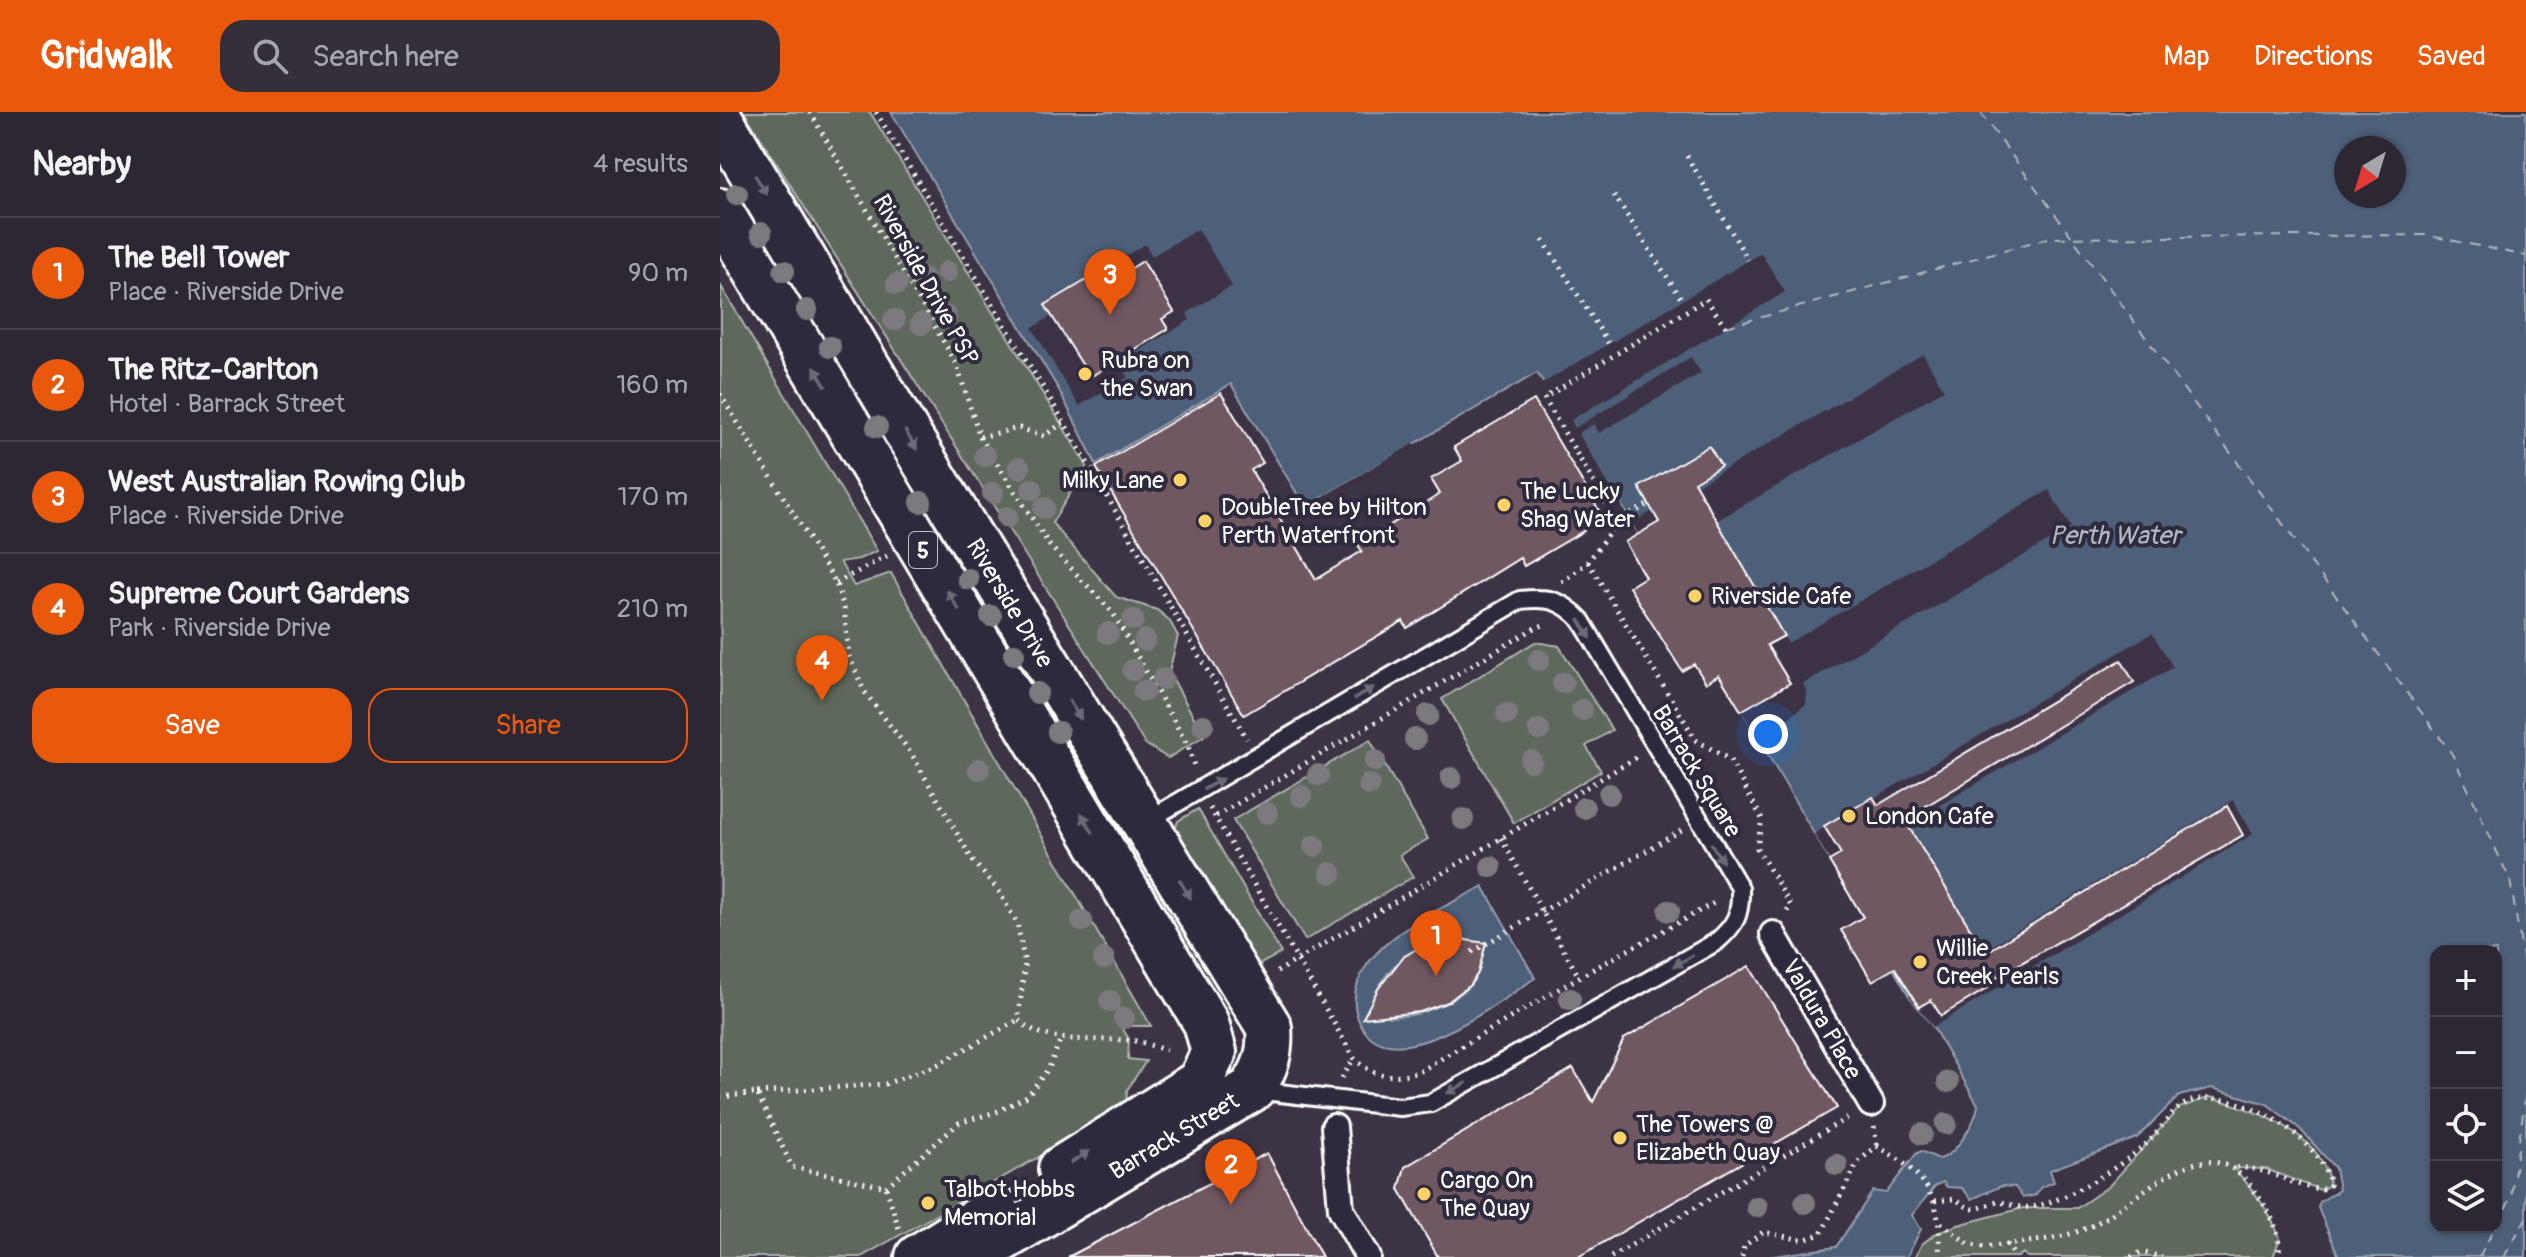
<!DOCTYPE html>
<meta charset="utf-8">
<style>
body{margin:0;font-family:Pangolin,sans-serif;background:#352e3b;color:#f1f3f6}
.controls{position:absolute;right:24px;bottom:24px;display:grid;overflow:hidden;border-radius:16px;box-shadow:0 2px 6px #0004}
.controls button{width:72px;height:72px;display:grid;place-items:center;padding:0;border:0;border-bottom:2px solid #48434e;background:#2d2633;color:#f1f3f6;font:40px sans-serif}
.compass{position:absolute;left:1614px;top:24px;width:72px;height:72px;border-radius:50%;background:#2d2633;box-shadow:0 2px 6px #0004;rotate:218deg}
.you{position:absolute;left:1048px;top:622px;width:28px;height:28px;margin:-20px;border:6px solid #fff;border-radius:50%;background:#1a73e8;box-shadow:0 0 0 12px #1a73e833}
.badge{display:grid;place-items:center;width:52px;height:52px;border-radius:50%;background:#ea580c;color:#fff;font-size:26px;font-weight:700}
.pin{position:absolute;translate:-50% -66px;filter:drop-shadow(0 2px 4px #0008)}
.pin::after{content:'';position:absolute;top:42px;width:28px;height:24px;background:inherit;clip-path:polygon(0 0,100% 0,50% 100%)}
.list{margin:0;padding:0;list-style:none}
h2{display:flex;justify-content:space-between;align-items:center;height:104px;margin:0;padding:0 32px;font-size:34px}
h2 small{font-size:26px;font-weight:400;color:#a7a5ac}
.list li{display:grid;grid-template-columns:52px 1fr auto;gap:24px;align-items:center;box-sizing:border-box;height:112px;padding:0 32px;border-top:2px solid #48434e}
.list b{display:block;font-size:30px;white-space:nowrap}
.list p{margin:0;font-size:26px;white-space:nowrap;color:#a7a5ac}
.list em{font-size:26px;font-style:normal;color:#a7a5ac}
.actions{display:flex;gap:16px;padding:24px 32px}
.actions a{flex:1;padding:18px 0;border:2px solid #ea580c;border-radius:24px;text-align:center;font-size:28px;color:#ea580c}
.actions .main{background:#ea580c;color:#fff}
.icon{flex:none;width:44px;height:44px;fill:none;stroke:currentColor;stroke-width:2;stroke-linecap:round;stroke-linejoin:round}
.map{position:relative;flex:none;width:1806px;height:1145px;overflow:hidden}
header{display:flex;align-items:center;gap:48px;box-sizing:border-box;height:112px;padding:0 40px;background:#ea580c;color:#fff}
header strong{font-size:38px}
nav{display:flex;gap:44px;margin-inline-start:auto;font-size:28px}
.search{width:560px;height:72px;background:#352e3b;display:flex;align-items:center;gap:20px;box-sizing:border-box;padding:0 28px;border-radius:24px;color:#a7a5ac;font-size:30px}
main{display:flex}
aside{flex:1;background:#2d2633}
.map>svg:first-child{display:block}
.green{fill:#5e685c;stroke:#aeb4ae;stroke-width:2}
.water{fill:#4e5f79;stroke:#959faf;stroke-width:2;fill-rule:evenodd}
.pier{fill:#3c3344}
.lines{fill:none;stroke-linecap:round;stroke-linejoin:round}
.ferry{stroke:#afb7c3;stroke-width:2;stroke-dasharray:10 8;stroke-linecap:butt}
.building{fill:#705862;stroke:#fff;stroke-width:2}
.service-casing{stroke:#fff;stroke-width:22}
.pedestrian-casing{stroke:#fff;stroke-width:30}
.primary-casing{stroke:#fff;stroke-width:50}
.path{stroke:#fff;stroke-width:5;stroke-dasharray:2 6;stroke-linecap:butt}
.service{stroke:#2f2a3d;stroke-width:16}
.pedestrian{stroke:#2f2a3d;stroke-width:24}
.primary{stroke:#2f2a3d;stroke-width:44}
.tree{fill:#7b7a7e}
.oneway{fill:#6d6a77}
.poi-dot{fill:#ffd166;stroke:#2f2a3d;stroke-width:3}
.labels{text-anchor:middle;stroke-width:8;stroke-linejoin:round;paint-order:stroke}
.shield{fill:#2f2a3d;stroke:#c1bfc5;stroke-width:2}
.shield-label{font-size:22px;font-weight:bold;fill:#fff}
.street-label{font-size:24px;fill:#fff;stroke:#2f2a3d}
.poi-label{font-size:24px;fill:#fff;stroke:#2f2a3d;text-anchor:start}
.water-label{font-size:26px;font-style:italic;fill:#afb7c3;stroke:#2f2a3d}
</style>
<header>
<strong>Gridwalk</strong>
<div class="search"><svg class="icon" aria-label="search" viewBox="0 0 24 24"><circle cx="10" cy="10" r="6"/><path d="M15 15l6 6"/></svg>Search here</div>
<nav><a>Map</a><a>Directions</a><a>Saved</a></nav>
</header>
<main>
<aside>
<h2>Nearby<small>4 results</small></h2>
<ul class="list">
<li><span class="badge">1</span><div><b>The Bell Tower</b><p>Place · Riverside Drive</p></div><em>90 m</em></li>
<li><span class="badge">2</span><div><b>The Ritz-Carlton</b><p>Hotel · Barrack Street</p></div><em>160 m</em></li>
<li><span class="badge">3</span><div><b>West Australian Rowing Club</b><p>Place · Riverside Drive</p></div><em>170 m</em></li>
<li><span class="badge">4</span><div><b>Supreme Court Gardens</b><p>Park · Riverside Drive</p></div><em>210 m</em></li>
</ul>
<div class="actions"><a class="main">Save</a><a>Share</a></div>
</aside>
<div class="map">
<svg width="1806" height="1145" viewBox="0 0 1806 1145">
<rect width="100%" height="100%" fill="#3c3344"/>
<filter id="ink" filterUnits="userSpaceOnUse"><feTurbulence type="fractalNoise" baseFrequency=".0125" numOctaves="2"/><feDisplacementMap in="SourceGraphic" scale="16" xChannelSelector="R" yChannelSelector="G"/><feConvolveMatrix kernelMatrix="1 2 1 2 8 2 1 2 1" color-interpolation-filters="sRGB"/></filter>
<g filter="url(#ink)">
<path class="green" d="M24,0h126l217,354 -35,57 64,74 41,13 12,10 9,16 -9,36 35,64 -36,22 -23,-14z
M1,174l156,265 -18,8 -19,3 14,24 37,-13 260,453h-30l8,13 -1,20 18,2 -19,29 -1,18 -265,149h-141z
M815,530l24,4 53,84 -26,16 15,25 -87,52 -72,-124z
M650,628l58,99 -28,16 13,22 -108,63 -72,-120z
M478,697l83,144 -28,15 -80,-133 5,-14z
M1490,985c44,13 112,34 120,88l-10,5 -54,-21 -33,-1c21,21 36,42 47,70l-7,19h-246l-4,-4 -5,4h-103l7,-13 13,-10 23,-9 65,-17h54l32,-22 70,-78z"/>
<path class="water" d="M171,0h1635v1145h-187l-21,-49 2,-6 19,-12 -4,-22 -35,-39 -33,-25 -55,-16 -33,8 -42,42 -87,32 4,12 -13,5 -5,8 -13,3 -8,-11 -14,-1 -29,13 -10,-11 -15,-1 -4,-5 -8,4 -23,29 9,14 -14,28h-140l69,-10 37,-56 13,2 30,-39 5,-3 18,8c17,-3 37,-38 39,-54l-45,-78 -24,-31 -286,-489 -86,-134 -232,134 -74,-123 -135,80 -37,-74zM1626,36h48v48h-48zM1716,839h60v276h-60z
M763,774l52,92c-34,23 -153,114 -178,38 -7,-22 3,-45 18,-61 27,-31 73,-49 108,-69zM725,825l20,2 -4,3 20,22c-9,36 -60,53 -93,53l11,-3 -24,-19c12,-30 40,-50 70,-58z"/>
<path class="pier" d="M478,117l34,57 -45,27 3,7 -70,42 8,15 -49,29 -47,-78 21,-13 -7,-12 99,-59 7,12z
M1041,141l24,39 -214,128 4,8 116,-71 10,16 -102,60 -5,-9 -16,9 45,74 -4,2 -79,-124z
M1203,242l21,36 -228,131 72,122 261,-153 22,38 -268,156 4,8 -1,12 -47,37 -127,-218z
M694,331l3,4 -109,64 -3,-4z
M1432,521l21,34 -339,201 -20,-34z
M1513,688l20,34 -320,193 -24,-31z"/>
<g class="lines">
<path class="ferry" d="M1260,0l472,642 58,126 16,95
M1006,215l322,-89 378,-3 100,21
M1776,1114l15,-28 15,-107
M1759,1145l16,-30
M1784,1145l22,-39"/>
</g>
<path class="building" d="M403,146l7,11 13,-8 31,51 -12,7 6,10 -78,48 -45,-72z
M501,281l42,70 -12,7 65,109 46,-28 -4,-6 82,-51 -9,-15 31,-18 -8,-14 80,-47 70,119 -80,47 -4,-8 -113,70 -4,-7 -159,94 -148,-248z
M989,334l12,20 -27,16 90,154 -17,9 23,38 -49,28 -22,-36 -13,8 -12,-19 -12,7 -53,-84 16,-10 -20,-35 34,-20 -20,-35z
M1401,548l13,22 -230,137 81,134 242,-147 16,29 -258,149 3,4 -47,28 -10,-16 -12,7 -24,-39 -23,13 -31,-51 22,-13 -34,-56 12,-7 -17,-28 49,-29 5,8z
M725,825l41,6 -8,30 -8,12 -22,17 -28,10 -57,6 15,-29 25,-32 26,-15z
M1029,854l88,142 -259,149h-140l-39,-68 6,-22 168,-99 20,34 31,-63z
M547,1041l55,104h-254z"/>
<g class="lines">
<g class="service-casing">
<path id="service" d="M425,710l375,-222c27,-3 41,-1 61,20l159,268c1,26 -4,37 -24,54l-285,161 -31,4 -146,-17"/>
</g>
<g class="pedestrian-casing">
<path id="pedestrian" d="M1053,822l98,170
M614,1015l7,82 27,48"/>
</g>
<g class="primary-casing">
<path id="primary" d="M0,7l190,319 359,589c2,25 -3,41 -17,62l-280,168
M0,99l486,812 8,29 -14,30 -139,87
M198,1145l78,-48"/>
</g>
<path class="path" d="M90,0l146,251 24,74 70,109 63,67 75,133 7,23
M156,0l188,310 183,317
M967,44l61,104
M894,83l68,105
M823,128l66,104
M0,282l116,189 8,25 5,48 15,35 47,62 62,108 25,29 19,33 8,41 -7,56c30,26 73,18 111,20 12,1 25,7 37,10
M260,325l39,-9 25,8 20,-14
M897,410l32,-18
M868,450l108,178 34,20 32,59 -5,29 34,58 -5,7
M842,470l26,-20 29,-40 -73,-124 162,-99 20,28
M116,471l51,-27
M490,696l144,250c20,20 38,20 65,14l160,-95 135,-74 5,1
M496,704l319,-188 11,-4
M781,726l78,139
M752,840l210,-122
M557,860l362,-216
M622,966l12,-20
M37,981l128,-9 50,-18 83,-46
M0,985l37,-4 35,74 94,20 13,42
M1154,1015l3,19
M1157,1034c52,30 65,51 62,111
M166,1075l73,-64 40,-12 28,-15 22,-28 12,-30
M1215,1089l21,-2c18,15 21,10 41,2 8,2 16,5 24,6 32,4 100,-41 124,-62 15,-13 25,-35 44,-43 44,-18 134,35 141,83l-6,4c-33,0 -52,-24 -92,-21
M1221,1111l29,22 15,2c31,-4 68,-6 97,-17 53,-19 120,-115 172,-40 16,22 27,40 25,67
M1287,1132l8,13
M891,1145l238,-140
M1022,1145l2,-11 19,-14 40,8 18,-6 37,-72 19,-16
M1411,1145l10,-5 21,5"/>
<use href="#service" class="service"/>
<use href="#pedestrian" class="pedestrian"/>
<use href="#primary" class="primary"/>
</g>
<g class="tree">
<circle cx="17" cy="82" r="11"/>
<circle cx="41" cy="121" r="11"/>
<circle cx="189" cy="147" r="11"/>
<circle cx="64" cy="159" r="11"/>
<circle cx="227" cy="160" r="11"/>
<circle cx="204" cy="167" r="11"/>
<circle cx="177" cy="172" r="11"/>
<circle cx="87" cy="198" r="11"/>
<circle cx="226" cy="205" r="11"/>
<circle cx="174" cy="208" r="11"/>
<circle cx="201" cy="212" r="11"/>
<circle cx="110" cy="235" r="11"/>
<circle cx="157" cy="315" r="11"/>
<circle cx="265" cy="344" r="11"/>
<circle cx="299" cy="356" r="11"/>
<circle cx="312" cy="377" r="11"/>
<circle cx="273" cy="381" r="11"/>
<circle cx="201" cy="390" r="11"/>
<circle cx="324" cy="396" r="11"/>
<circle cx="287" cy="405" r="11"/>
<circle cx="248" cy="467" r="11"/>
<circle cx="271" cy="504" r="11"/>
<circle cx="413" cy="508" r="11"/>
<circle cx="388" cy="521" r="11"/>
<circle cx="425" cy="528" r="11"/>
<circle cx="294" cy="542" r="11"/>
<circle cx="819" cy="548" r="11"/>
<circle cx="413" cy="558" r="11"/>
<circle cx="443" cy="567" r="11"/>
<circle cx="843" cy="571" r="11"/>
<circle cx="424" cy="579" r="11"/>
<circle cx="317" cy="581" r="11"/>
<circle cx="862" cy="598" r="11"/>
<circle cx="787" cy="602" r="11"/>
<circle cx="708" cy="603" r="11"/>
<circle cx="483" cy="613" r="11"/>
<circle cx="819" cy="618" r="11"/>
<circle cx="338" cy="620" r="11"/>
<circle cx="695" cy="627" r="11"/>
<circle cx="655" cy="649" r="11"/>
<circle cx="811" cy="649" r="11"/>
<circle cx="259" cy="657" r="11"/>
<circle cx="598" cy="663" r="11"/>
<circle cx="731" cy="666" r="11"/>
<circle cx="649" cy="673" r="11"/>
<circle cx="889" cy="682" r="11"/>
<circle cx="581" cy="684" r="11"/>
<circle cx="864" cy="696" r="11"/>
<circle cx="547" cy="701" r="11"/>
<circle cx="743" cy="707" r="11"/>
<circle cx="594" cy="734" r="11"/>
<circle cx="771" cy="755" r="11"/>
<circle cx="611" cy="761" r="11"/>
<circle cx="949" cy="799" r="11"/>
<circle cx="362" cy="809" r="11"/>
<circle cx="384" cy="847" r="11"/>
<circle cx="850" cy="887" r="11"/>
<circle cx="390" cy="889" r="11"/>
<circle cx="404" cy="906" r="11"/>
<circle cx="1228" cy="970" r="11"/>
<circle cx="1226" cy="1012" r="11"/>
<circle cx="1202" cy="1022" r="11"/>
<circle cx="1117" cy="1053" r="11"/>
<circle cx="1085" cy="1091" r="11"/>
<circle cx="1037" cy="1095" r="11"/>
</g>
<defs><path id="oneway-solid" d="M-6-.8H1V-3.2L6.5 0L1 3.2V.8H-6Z" transform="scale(2)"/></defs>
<g class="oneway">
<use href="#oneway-solid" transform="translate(41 73) rotate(59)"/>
<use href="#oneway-solid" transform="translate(100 265) rotate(-121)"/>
<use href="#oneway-solid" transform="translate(191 328) rotate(59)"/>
<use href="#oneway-solid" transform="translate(233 488) rotate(-121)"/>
<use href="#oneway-solid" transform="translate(865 517) rotate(58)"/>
<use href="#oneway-solid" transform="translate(644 581) rotate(-31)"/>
<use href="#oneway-solid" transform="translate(355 598) rotate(58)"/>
<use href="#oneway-solid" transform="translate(493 672) rotate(-30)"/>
<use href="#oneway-solid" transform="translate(367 711) rotate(-121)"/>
<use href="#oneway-solid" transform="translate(997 741) rotate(58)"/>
<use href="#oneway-solid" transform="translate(465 777) rotate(59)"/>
<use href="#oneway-solid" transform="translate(963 849) rotate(151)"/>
<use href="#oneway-solid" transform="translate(737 976) rotate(151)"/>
<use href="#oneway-solid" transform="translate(360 1045) rotate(-32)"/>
</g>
</g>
<g class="poi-dot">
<circle cx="365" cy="262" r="8"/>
<circle cx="460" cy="368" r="8"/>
<circle cx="784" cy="393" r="8"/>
<circle cx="485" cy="409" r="8"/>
<circle cx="975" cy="484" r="8"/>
<circle cx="1129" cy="704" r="8"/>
<circle cx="1200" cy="850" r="8"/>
<circle cx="900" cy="1026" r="8"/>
<circle cx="704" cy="1082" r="8"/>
<circle cx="208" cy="1091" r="8"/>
</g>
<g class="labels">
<rect class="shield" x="189" y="420" width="28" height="36" rx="6"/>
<g class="shield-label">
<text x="203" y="446">5</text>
</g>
<g class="street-label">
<text transform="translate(206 168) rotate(61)" y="8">Riverside Drive PSP</text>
<text transform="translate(290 491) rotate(59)" y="8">Riverside Drive</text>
<text transform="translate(977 659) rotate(59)" y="8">Barrack Square</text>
<text transform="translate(1102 907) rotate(60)" y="8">Valdura Place</text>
<text transform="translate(454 1024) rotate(-31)" y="8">Barrack Street</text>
</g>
<g class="poi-label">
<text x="381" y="256">Rubra on<tspan x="381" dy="28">the Swan</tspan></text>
<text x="444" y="376" text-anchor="end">Milky Lane</text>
<text x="800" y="387">The Lucky<tspan x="800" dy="28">Shag Water</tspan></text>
<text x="501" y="403">DoubleTree by Hilton<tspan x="501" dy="28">Perth Waterfront</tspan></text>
<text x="991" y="492">Riverside Cafe</text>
<text x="1145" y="712">London Cafe</text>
<text x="1216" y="844">Willie<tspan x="1216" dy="28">Creek Pearls</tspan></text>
<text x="916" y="1020">The Towers @<tspan x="916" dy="28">Elizabeth Quay</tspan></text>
<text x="720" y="1076">Cargo On<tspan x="720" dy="28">The Quay</tspan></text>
<text x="224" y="1085">Talbot Hobbs<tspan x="224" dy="28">Memorial</tspan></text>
</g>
<g class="water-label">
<text x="1395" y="432">Perth Water</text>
</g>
</g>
</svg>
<div class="controls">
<button>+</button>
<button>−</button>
<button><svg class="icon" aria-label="locate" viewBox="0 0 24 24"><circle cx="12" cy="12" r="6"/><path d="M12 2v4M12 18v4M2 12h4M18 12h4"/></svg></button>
<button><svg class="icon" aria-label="layers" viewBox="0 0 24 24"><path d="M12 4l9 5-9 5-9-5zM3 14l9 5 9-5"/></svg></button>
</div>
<svg class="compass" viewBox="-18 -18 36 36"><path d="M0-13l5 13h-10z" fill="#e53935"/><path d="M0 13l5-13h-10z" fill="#a7a5ac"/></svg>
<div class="you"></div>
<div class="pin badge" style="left:716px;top:864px">1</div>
<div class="pin badge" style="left:511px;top:1093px">2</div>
<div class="pin badge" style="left:390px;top:203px">3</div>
<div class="pin badge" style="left:102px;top:589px">4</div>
</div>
</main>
